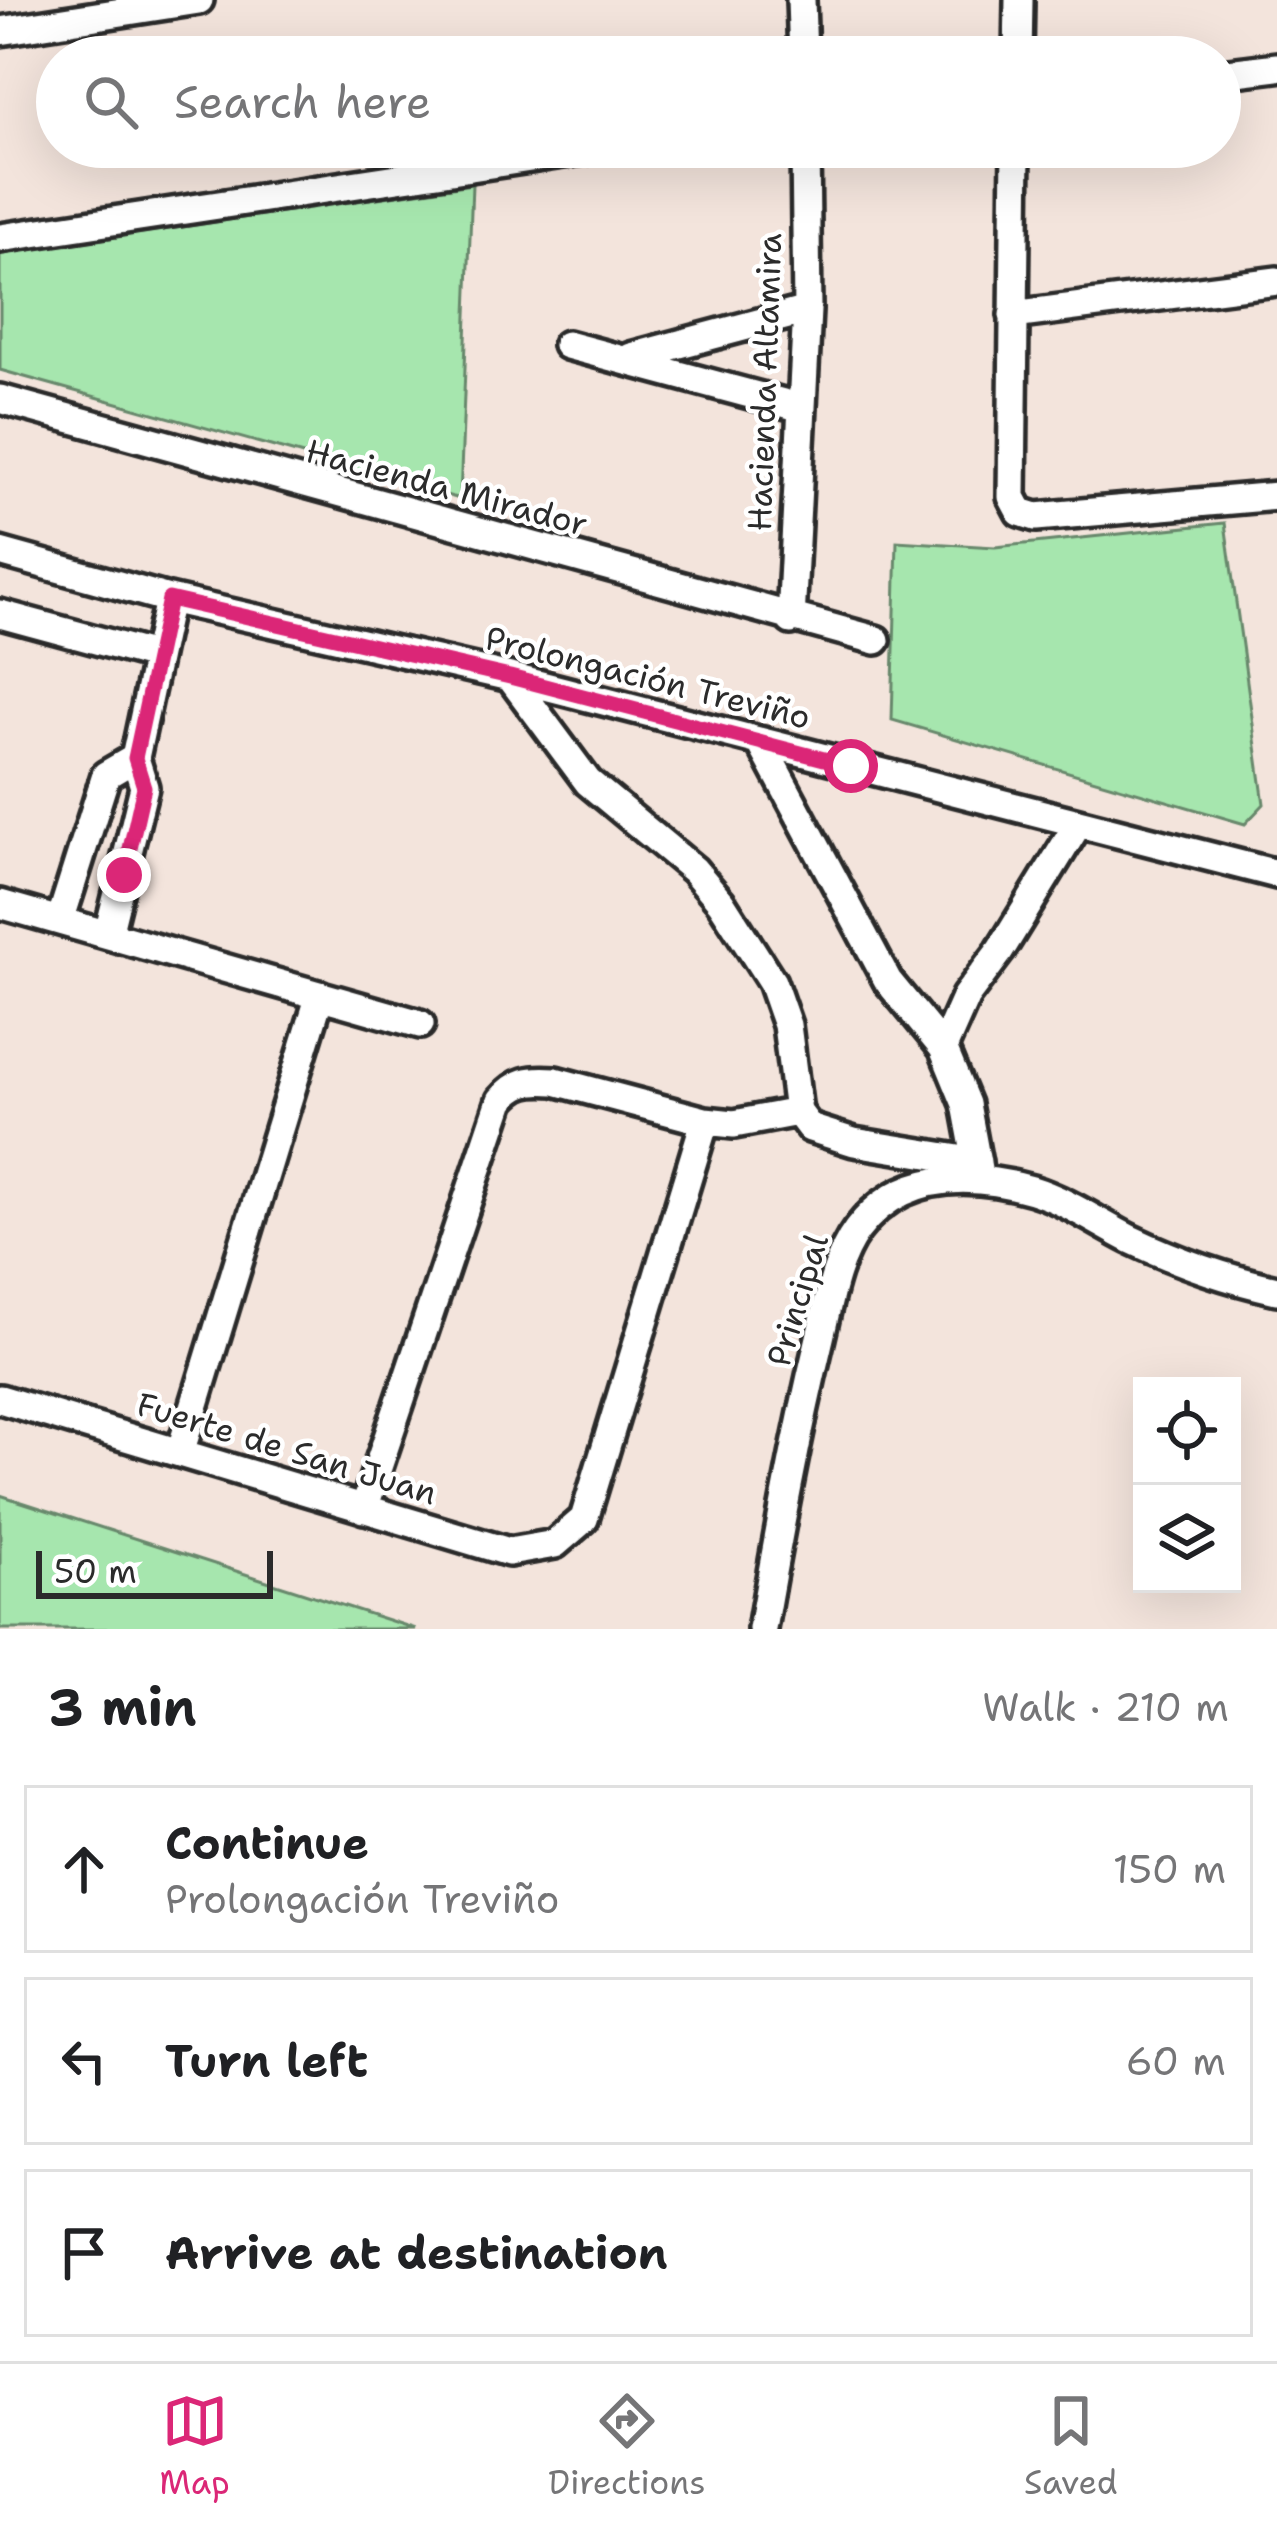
<!DOCTYPE html>
<meta charset="utf-8">
<style>
body{margin:0;font-family:"Shantell Sans",sans-serif;background:#f2f2f2;color:#202124}
.controls{position:absolute;right:36px;bottom:36px;display:grid;overflow:hidden;border-radius:0px;box-shadow:0 12px 48px #0002}
.controls button{width:108px;height:108px;display:grid;place-items:center;padding:0;border:0;border-bottom:3px solid #e0e0e0;background:#fff;color:#202124;font:60px sans-serif}
.scale{position:absolute;left:36px;bottom:30px;width:237px;box-sizing:border-box;padding-left:12px;border:6px solid #2b2b2b;border-top:0;font-size:33px;line-height:42px;white-space:nowrap;color:#2b2b2b;-webkit-text-stroke:9px #fff;paint-order:stroke}
.stop{position:absolute;width:36px;height:36px;margin:-27px;border:9px solid #db2777;border-radius:50%;background:#fff}
.stop.end{background:#db2777;border-color:#fff;box-shadow:0 3px 12px #0008}
.list{margin:0;padding:0;list-style:none}
h2{display:flex;justify-content:space-between;align-items:center;height:156px;margin:0;padding:0 48px;font-size:51px}
h2 small{font-size:39px;font-weight:400;color:#757577}
.list li{display:grid;grid-template-columns:78px 1fr auto;gap:36px;align-items:center;box-sizing:border-box;height:168px;margin:0 24px 24px;padding:0 24px;border:3px solid #e0e0e0;border-radius:0px}
.list b{display:block;font-size:45px;white-space:nowrap}
.list p{margin:0;font-size:39px;white-space:nowrap;color:#757577}
.list em{font-size:39px;font-style:normal;color:#757577}
.icon{flex:none;width:66px;height:66px;fill:none;stroke:currentColor;stroke-width:2;stroke-linecap:round;stroke-linejoin:round}
.map{position:relative;flex:none;width:1277px;height:1629px;overflow:hidden}
.search{position:absolute;background:#fff;box-shadow:0 12px 48px #0002;left:36px;right:36px;top:36px;height:132px;display:flex;align-items:center;gap:30px;box-sizing:border-box;padding:0 42px;border-radius:66px;color:#757577;font-size:45px}
.sheet{height:732px;background:#fff}
nav{display:flex;justify-content:space-around;align-items:center;box-sizing:border-box;height:168px;border-top:3px solid #e0e0e0;background:#fff;font-size:33px;color:#757577}
nav a{display:grid;justify-items:center;gap:6px}
nav .on{color:#db2777}
.map>svg:first-child{display:block}
.green{fill:#a6e6ae;stroke:#68886c;stroke-width:3}
.lines{fill:none;stroke-linecap:round;stroke-linejoin:round}
.minor-casing{stroke:#2b2b2b;stroke-width:36}
.minor{stroke:#fff;stroke-width:27}
.route{stroke:#db2777;stroke-width:15}
.labels{text-anchor:middle;stroke-width:9;stroke-linejoin:round;paint-order:stroke}
.street-label{font-size:33px;fill:#2b2b2b;stroke:#fff}
</style>
<div class="map">
<svg width="1277" height="1629" viewBox="0 0 1277 1629">
<rect width="100%" height="100%" fill="#f3e4dc"/>
<filter id="ink" filterUnits="userSpaceOnUse"><feTurbulence type="fractalNoise" baseFrequency=".00833" numOctaves="2"/><feDisplacementMap in="SourceGraphic" scale="24" xChannelSelector="R" yChannelSelector="G"/><feConvolveMatrix kernelMatrix="1 2 1 2 8 2 1 2 1" color-interpolation-filters="sRGB"/></filter>
<g filter="url(#ink)">
<path class="green" d="M472,184l-12,315 -460,-129v-116z
M1225,523l39,281 -19,20 -353,-104 5,-179 98,6z
M0,1495l416,134h-416z"/>
<g class="lines">
<g class="minor-casing">
<path id="minor" d="M801,0l2,57
M0,31l199,-31
M1018,57l1,-57
M1220,74l57,-7
M1016,147l-4,350 8,15 16,5 241,-21
M0,238l603,-91
M1013,315l264,-34
M567,345l235,63
M631,357l176,-47
M0,399l876,241
M0,552l169,47 341,78 767,197
M0,614l155,42
M791,620l16,-310 -2,-163
M510,677l78,105 106,88 27,32 51,80 15,43 11,87 12,16 44,14 123,20
M761,743l127,238 55,67 23,56 13,70
M0,904l420,120
M60,921l46,-146 29,-17
M108,934l36,-147 -9,-29 34,-159
M943,1048l23,-52 34,-45 78,-127
M0,1399l509,153 46,-8 29,-25 121,-398
M180,1453l140,-458
M364,1509l137,-409c16,-19 29,-21 54,-19l150,40 29,3 64,-12
M762,1629c17,-97 34,-192 57,-287 9,-37 15,-81 38,-112 43,-58 112,-58 175,-40 33,10 67,33 98,49 46,22 97,40 147,51"/>
</g>
<use href="#minor" class="minor"/>
</g>
</g>
<g class="lines" filter="url(#ink)">
<path class="route" d="M124,875l20,-88 -9,-29 34,-159 341,78 341,89"/>
</g>
<g class="labels">
<g class="street-label">
<text transform="translate(764 382) rotate(-88)" y="12">Hacienda Altamira</text>
<text transform="translate(447 487) rotate(15)" y="12">Hacienda Mirador</text>
<text transform="translate(648 677) rotate(14)" y="12">Prolongación Treviño</text>
<text transform="translate(797 1300) rotate(-73)" y="12">Principal</text>
<text transform="translate(287 1448) rotate(17)" y="12">Fuerte de San Juan</text>
</g>
</g>
</svg>
<div class="controls">
<button><svg class="icon" aria-label="locate" viewBox="0 0 24 24"><circle cx="12" cy="12" r="6"/><path d="M12 2v4M12 18v4M2 12h4M18 12h4"/></svg></button>
<button><svg class="icon" aria-label="layers" viewBox="0 0 24 24"><path d="M12 4l9 5-9 5-9-5zM3 14l9 5 9-5"/></svg></button>
</div>
<div class="scale">50 m</div>
<div class="stop" style="left:851px;top:766px"></div>
<div class="stop end" style="left:124px;top:875px"></div>
<div class="search"><svg class="icon" aria-label="search" viewBox="0 0 24 24"><circle cx="10" cy="10" r="6"/><path d="M15 15l6 6"/></svg>Search here</div>
</div>
<section class="sheet">
<h2>3 min<small>Walk · 210 m</small></h2>
<ul class="list">
<li><svg class="icon" aria-label="ahead" viewBox="0 0 24 24"><path d="M12 20V5M6 11l6-6 6 6"/></svg><div><b>Continue</b><p>Prolongación Treviño</p></div><em>150 m</em></li>
<li><svg class="icon" aria-label="left" viewBox="0 0 24 24"><path d="M17 20v-9H6M10 6l-5 5 5 5"/></svg><div><b>Turn left</b></div><em>60 m</em></li>
<li><svg class="icon" aria-label="arrive" viewBox="0 0 24 24"><path d="M6 21V4h12l-3 4 3 4H6"/></svg><div><b>Arrive at destination</b></div></li>
</ul>
</section>
<nav>
<a class="on"><svg class="icon" aria-label="map" viewBox="0 0 24 24"><path d="M3 6l6-2 6 2 6-2v14l-6 2-6-2-6 2zM9 4v14M15 6v14"/></svg>Map</a>
<a><svg class="icon" aria-label="directions" viewBox="0 0 24 24"><path d="M12 3l9 9-9 9-9-9zM9 14v-3h6M13 9l2 2-2 2"/></svg>Directions</a>
<a><svg class="icon" aria-label="saved" viewBox="0 0 24 24"><path d="M7 4h10v16l-5-4-5 4z"/></svg>Saved</a>
</nav>
